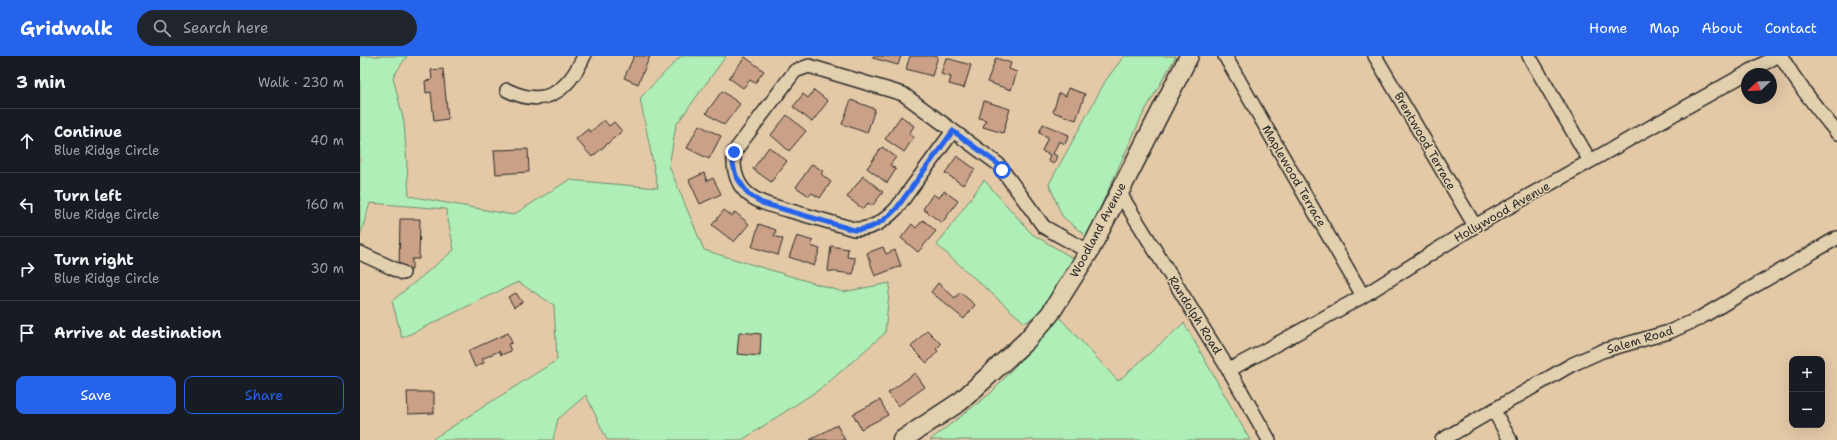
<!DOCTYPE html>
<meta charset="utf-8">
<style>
body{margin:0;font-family:"Shantell Sans",sans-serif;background:#20242c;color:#f1f3f6}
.controls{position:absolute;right:12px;bottom:12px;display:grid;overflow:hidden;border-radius:8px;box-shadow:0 4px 16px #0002}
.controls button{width:36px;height:36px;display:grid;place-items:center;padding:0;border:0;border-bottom:1px solid #363941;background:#171b24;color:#f1f3f6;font:20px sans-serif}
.compass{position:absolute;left:1381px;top:12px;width:36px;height:36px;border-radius:50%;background:#171b24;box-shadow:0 4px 16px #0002;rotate:247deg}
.stop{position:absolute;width:12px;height:12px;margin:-9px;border:3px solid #2563eb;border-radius:50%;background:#fff}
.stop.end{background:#2563eb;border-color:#fff;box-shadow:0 1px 4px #0008}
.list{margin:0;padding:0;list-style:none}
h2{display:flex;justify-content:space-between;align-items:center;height:52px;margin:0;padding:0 16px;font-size:17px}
h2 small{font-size:13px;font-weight:400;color:#9ea1a6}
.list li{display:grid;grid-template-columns:26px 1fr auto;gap:12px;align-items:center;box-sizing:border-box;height:64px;padding:0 16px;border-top:1px solid #363941}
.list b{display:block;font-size:15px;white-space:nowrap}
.list p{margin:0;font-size:13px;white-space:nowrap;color:#9ea1a6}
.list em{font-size:13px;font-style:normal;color:#9ea1a6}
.actions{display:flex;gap:8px;padding:12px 16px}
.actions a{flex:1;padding:9px 0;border:1px solid #2563eb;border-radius:8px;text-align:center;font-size:14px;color:#2563eb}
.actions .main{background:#2563eb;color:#fff}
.icon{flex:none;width:22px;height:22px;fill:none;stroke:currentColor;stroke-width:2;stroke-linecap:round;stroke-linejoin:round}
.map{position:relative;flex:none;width:1477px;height:384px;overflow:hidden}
header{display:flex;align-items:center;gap:24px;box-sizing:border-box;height:56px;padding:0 20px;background:#2563eb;color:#fff}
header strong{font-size:19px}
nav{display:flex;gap:22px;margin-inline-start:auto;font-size:14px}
.search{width:280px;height:36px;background:#20242c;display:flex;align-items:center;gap:10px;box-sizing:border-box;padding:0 14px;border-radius:22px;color:#9ea1a6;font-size:15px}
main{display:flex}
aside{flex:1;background:#171b24}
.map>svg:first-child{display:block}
.green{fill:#afefb7;stroke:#6d8d71}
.building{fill:#caa187;stroke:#2b2b2b}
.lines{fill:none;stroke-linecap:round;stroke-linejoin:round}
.street-casing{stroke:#2b2b2b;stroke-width:16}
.secondary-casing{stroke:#2b2b2b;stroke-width:21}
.street{stroke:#e2d0ae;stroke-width:13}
.secondary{stroke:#e2d0ae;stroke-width:18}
.route{stroke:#2563eb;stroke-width:5}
.labels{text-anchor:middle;stroke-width:3;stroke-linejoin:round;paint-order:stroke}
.street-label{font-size:12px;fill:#2b2b2b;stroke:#e2d0ae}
</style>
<header>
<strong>Gridwalk</strong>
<div class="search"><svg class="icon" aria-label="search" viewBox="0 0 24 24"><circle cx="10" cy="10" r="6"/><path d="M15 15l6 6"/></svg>Search here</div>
<nav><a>Home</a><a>Map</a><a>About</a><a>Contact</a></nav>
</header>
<main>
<aside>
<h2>3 min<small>Walk · 230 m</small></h2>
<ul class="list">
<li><svg class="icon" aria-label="ahead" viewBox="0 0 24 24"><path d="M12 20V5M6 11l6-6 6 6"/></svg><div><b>Continue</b><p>Blue Ridge Circle</p></div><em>40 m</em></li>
<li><svg class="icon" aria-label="left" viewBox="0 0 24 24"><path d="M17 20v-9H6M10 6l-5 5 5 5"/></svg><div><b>Turn left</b><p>Blue Ridge Circle</p></div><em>160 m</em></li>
<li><svg class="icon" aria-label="right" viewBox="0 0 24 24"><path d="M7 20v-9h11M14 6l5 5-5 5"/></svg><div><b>Turn right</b><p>Blue Ridge Circle</p></div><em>30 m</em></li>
<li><svg class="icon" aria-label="arrive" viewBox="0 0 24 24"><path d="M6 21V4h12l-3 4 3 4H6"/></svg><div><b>Arrive at destination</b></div></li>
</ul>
<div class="actions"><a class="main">Save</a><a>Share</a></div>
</aside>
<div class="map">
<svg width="1477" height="384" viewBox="0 0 1477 384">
<rect width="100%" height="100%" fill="#e4c9a7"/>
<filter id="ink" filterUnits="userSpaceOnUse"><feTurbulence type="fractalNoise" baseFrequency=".025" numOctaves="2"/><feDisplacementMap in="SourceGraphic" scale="8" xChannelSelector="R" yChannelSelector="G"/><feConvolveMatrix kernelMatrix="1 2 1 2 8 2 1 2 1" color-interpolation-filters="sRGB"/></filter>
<g filter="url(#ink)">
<path class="green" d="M0,0h47l-14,21 11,45 5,74 104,19 56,-35 89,8 -18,-90 41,-42h45l-50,69 -7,41 35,84 139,42 47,-9 -5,50 -62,54 -81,53h-135l-21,-45 -28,24 -5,21h-122l126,-80 -3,-55 -36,-23 -116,56 -10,-37 62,-51 -8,-41 -76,-6 -10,33z
M764,0h52l-34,60 -55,121 -25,-21 -13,-32 57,-104z
M624,124l48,54 44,26 -32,49 -19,14 -88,-78z
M699,261l59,64 66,-58 66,117h-320l61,-47z"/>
<path class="building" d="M274,0h16l-12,28 -14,-6z
M513,0h28l-3,9 -25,-7z
M550,0h28l-6,20 -26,-7z
M385,1l19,14 -9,12 -5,-3 -7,8 -14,-10z
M586,2l25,7 -7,23 -15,-4 2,-7 -10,-3z
M636,2l15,5 -2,6 8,3 -6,18 -24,-8z
M83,13l5,50 -14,2 -3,-29 -5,1 -1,-12 7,-1 -1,-10z
M708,32l17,6 -9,26 -23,-8 6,-19 7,3z
M454,34l14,11 -16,21 -19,-15 10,-13 5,4z
M362,35l18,13 -16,21 -18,-12z
M491,44l24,9 -8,24 -25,-9z
M624,45l26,8 -7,24 -20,-6 3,-7 -7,-2z
M427,59l19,16 -17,20 -18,-16z
M541,60l13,10 -5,8 5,3 -10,15 -19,-13z
M244,64l5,6 5,-4 8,9 -30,26 -16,-18 12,-10 2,3z
M683,68l26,11 -4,9 -6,-3 -6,13 4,2 -3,8 -6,-3 2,-6 -8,-4 6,-14 -9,-4z
M339,69l22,11 -12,23 -22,-11z
M409,91l18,14 -16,21 -18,-13z
M522,91l14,10 -6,8 6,4 -9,14 -20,-15z
M168,93l1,23 -33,2 -2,-24z
M597,100l18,13 -12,16 -18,-12z
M452,108l11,7 -2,3 10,8 -11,16 -8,-5 -3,3 -13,-9z
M344,117l3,8 6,-3 8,16 -21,10 -11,-24z
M503,120l20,16 -11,14 -4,-3 -5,6 -16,-12z
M584,135l14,10 -16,22 -19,-14 10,-15 6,4z
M364,154l8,6 3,-4 14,12 -15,18 -22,-17z
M40,163h20l-1,40h-7v11h-13z
M563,164l13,11 -18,21 -17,-14 11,-14 4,4z
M399,168l17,6 -2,6 9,3 -5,16 -26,-8z
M437,180l16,5 -2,5 9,3 -6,17 -25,-9z
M471,190l17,3 -1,8 8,1 -2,16 -25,-3z
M523,191l3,7 9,-4 6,16 -26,10 -8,-23z
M578,227l17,15 5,-6 15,13 -11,14 -33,-27z
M156,237l6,9 -8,5 -6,-10z
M567,274l14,14 -5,5 2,2 -11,12 -16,-16z
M379,276l22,2 -1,22 -23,-2z
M148,277l4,10 -4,1 3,7 -10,4 -2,-4 -17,8 2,4 -9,4 -7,-16z
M555,317l10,14 -27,19 -10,-13z
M47,336h27v21l-26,1z
M520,344l8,15 -27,14 -8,-15z
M477,369l8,15h-35z"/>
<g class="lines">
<g class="street-casing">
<path id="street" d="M865,0l138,240
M1015,0l100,170
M1169,0l61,105
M1421,0c16,28 36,52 56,77
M147,34c38,19 61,1 77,-34
M593,75l-57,78c-12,12 -24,21 -42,20 -21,-6 -42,-12 -63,-18 -14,-4 -31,-7 -43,-17 -12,-10 -15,-27 -14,-42l61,-81 14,-5 94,28 95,70 46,63 45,25
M759,136l110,178 40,70
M0,197l43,20
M869,314l75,-41 59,-33 112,-70 302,-170
M1134,355l16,29
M1082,384l129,-75 31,-14 67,-19 29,-13 139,-81"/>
</g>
<g class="secondary-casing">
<path id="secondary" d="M542,384l59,-39 65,-60 24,-27 39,-62 100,-196"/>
</g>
<use href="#street" class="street"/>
<use href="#secondary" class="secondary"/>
</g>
</g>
<g class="lines" filter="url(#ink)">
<path class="route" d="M374,96l-1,12 3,12 12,18 14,9 92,27c18,0 30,-9 42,-21l57,-78 45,33 4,6"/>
</g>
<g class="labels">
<g class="street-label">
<text transform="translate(1065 85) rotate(60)" y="4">Brentwood Terrace</text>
<text transform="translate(934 120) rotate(60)" y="4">Maplewood Terrace</text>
<text transform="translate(1142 156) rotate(-30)" y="4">Hollywood Avenue</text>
<text transform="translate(738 174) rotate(-62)" y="4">Woodland Avenue</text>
<text transform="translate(835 259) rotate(58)" y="4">Randolph Road</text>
<text transform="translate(1280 284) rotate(-17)" y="4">Salem Road</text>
</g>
</g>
</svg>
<div class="controls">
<button>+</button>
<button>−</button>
</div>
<svg class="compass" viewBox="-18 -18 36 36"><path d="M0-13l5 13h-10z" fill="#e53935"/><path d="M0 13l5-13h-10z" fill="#9ea1a6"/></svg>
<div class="stop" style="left:642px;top:114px"></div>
<div class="stop end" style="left:374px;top:96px"></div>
</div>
</main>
